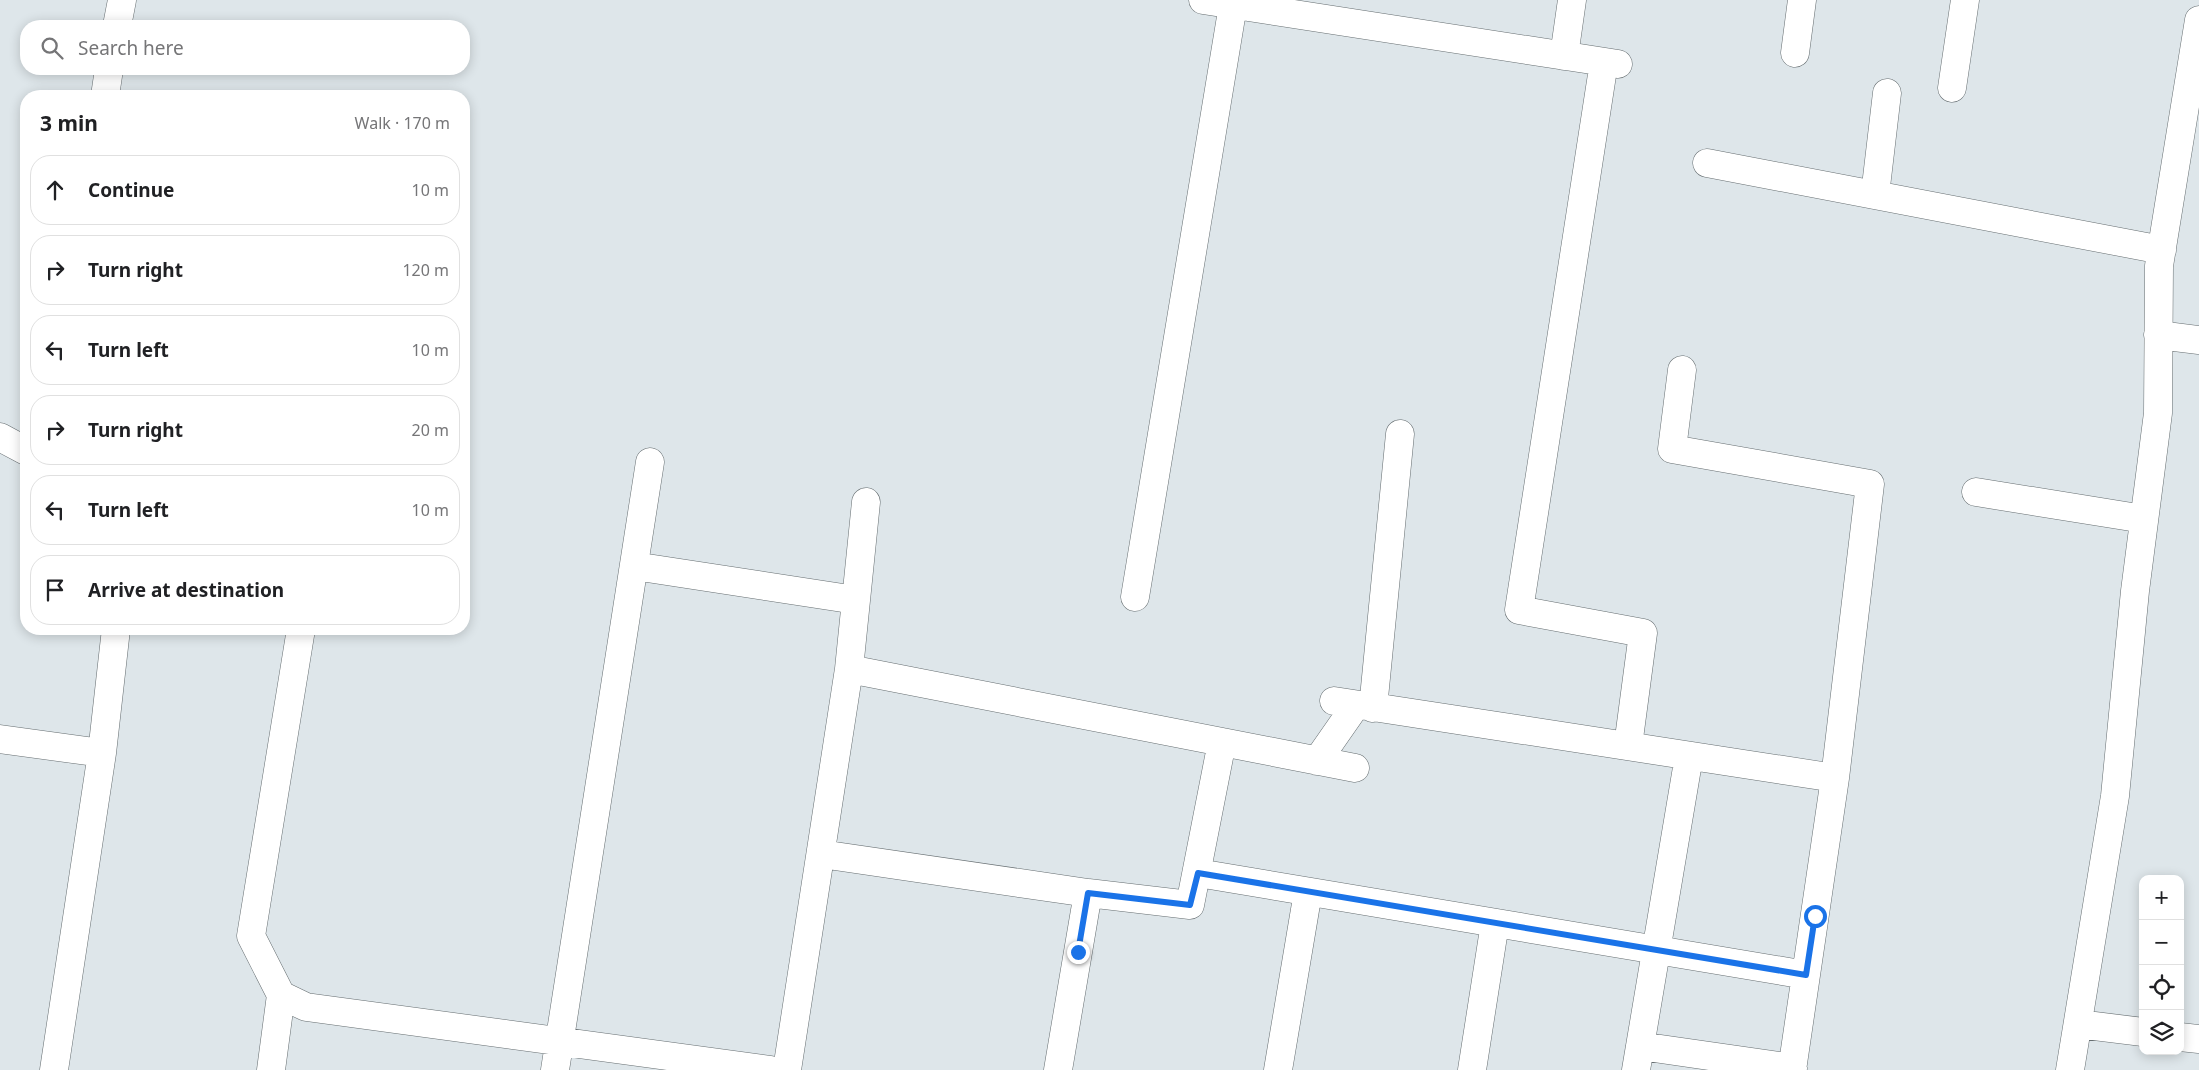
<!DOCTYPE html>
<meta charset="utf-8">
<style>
body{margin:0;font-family:"Noto Sans",sans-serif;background:#f6f6f6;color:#202124}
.controls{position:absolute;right:15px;bottom:15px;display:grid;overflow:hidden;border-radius:10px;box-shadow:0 2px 12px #0003}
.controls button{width:45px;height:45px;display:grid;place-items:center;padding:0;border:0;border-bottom:1px solid #e0e0e0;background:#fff;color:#202124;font:25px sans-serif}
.stop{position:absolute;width:15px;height:15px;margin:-11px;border:4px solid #1a73e8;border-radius:50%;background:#fff}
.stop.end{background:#1a73e8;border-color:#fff;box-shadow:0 1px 5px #0008}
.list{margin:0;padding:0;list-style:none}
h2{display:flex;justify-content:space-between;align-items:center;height:65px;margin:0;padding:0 20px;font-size:21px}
h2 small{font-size:16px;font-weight:400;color:#757577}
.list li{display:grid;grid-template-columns:32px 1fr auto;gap:15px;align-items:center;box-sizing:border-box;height:70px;margin:0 10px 10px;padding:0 10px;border:1px solid #e0e0e0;border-radius:20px}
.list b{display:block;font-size:19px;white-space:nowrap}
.list em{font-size:16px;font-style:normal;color:#757577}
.icon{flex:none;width:28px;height:28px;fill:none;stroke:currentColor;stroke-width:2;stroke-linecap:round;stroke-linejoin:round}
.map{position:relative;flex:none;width:2199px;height:1070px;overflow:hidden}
.search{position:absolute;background:#fff;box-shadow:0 2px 12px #0003;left:20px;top:20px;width:450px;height:55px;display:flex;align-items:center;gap:12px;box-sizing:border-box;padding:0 18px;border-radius:20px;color:#757577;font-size:19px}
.panel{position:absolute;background:#fff;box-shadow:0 2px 12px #0003;left:20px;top:90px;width:450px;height:545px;border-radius:20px}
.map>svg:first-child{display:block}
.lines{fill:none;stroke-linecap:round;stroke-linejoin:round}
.minor-casing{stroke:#656d70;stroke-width:29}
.minor{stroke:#fff;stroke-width:28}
.route{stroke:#1a73e8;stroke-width:6}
</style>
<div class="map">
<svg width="2199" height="1070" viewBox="0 0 2199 1070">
<rect width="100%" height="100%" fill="#dee6ea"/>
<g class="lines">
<g class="minor-casing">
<path id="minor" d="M1203,0l415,64
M117,26l5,-26
M1795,53l7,-53
M1564,56l8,-56
M1604,62l-85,548 124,23 -15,113
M1952,88l13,-88
M105,96l4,-27
M1707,163l455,87
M1875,195l12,-102
M2158,335l41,5
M1682,370l-10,79 198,35 -35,294 -43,292
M0,437l26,14
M1976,492l168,27
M634,566l222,34
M1135,597l98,-592
M301,629l-50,307 30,59 25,12 465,63
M849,669l506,99
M1334,701l501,77
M1373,708l27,-274
M0,739l102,14
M1317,761l39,-56
M821,854l267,39 102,12 32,-163
M1198,873l608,102
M2078,1024l65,8
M2180,1037l19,2
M1640,1046l153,22
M54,1070l48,-317 14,-124
M271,1070l10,-75
M555,1070l95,-608
M787,1070l62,-401 17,-167
M1058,1070l30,-177
M1278,1070l30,-178
M1472,1070l23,-147
M1636,1070l53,-314
M2070,1070l45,-274 20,-205 23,-178 1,-147 40,-246"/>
</g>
<use href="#minor" class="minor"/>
</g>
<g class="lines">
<path class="route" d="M1078,952l10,-59 102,12 8,-32 608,102 9,-59"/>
</g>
</svg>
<div class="controls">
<button>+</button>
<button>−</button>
<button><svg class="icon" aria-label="locate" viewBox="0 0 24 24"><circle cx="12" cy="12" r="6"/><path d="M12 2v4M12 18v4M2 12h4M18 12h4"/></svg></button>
<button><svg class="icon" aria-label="layers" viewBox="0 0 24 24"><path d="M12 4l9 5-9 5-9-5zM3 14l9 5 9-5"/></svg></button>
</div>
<div class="stop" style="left:1815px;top:916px"></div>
<div class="stop end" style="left:1078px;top:952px"></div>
<div class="search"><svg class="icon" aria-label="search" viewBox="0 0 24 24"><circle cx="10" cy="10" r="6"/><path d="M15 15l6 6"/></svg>Search here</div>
<section class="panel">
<h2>3 min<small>Walk · 170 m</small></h2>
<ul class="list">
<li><svg class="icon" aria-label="ahead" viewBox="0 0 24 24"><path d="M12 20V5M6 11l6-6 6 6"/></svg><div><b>Continue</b></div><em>10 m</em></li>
<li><svg class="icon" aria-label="right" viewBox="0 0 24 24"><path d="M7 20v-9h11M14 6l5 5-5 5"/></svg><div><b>Turn right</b></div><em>120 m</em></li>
<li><svg class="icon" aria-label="left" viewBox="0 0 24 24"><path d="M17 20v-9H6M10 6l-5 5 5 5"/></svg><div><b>Turn left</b></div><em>10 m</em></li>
<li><svg class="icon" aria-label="right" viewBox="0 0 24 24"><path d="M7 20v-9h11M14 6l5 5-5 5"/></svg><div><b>Turn right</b></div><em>20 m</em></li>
<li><svg class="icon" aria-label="left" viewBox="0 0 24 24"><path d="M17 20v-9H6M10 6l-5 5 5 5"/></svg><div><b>Turn left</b></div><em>10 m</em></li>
<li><svg class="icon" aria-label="arrive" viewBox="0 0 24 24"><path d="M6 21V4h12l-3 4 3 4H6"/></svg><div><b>Arrive at destination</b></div></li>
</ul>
</section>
</div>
